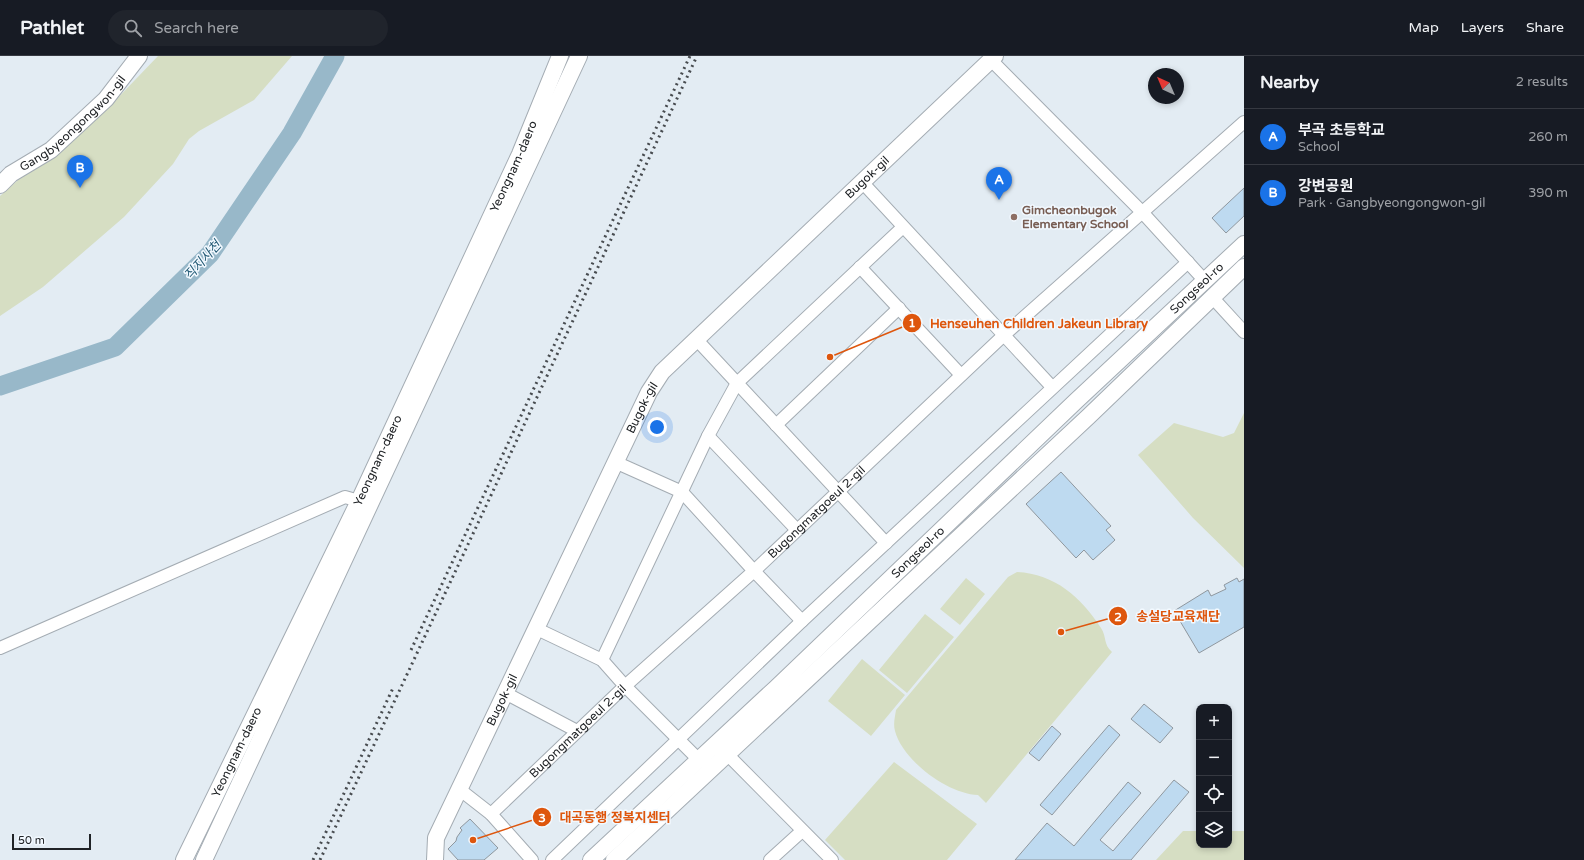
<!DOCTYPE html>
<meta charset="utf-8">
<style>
body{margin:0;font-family:"Varela Round","Noto Sans KR",sans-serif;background:#20242c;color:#f1f3f6}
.controls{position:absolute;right:12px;bottom:12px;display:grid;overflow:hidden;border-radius:8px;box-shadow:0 2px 6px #0003}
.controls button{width:36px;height:36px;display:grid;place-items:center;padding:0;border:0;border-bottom:1px solid #363941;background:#171b24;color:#f1f3f6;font:20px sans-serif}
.compass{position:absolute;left:1148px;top:12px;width:36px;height:36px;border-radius:50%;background:#171b24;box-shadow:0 2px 6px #0003;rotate:316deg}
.scale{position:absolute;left:12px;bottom:10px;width:79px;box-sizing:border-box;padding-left:4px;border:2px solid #202326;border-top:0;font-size:11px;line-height:14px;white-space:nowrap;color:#202326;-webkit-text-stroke:3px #f2f9ff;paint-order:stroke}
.you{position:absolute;left:657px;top:371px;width:14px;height:14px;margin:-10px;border:3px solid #fff;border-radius:50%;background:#1a73e8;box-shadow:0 0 0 6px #1a73e833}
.badge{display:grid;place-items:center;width:26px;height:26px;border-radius:50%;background:#1a73e8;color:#fff;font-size:13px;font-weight:700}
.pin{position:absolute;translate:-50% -33px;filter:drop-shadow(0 1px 2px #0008)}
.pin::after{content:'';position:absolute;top:21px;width:14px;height:12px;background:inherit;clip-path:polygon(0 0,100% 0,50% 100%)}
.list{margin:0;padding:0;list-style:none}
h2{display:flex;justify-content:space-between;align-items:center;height:52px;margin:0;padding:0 16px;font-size:17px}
h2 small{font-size:13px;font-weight:400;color:#9ea1a6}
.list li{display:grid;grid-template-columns:26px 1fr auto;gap:12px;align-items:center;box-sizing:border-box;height:56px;padding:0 16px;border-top:1px solid #363941}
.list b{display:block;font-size:15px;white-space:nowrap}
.list p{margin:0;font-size:13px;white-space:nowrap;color:#9ea1a6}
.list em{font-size:13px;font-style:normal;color:#9ea1a6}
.icon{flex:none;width:22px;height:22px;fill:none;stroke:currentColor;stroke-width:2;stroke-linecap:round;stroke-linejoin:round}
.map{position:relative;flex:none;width:1244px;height:804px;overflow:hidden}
header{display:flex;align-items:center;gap:24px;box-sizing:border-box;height:56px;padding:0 20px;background:#171b24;border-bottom:1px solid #363941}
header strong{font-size:19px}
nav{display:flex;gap:22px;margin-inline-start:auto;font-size:14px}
.search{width:280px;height:36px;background:#20242c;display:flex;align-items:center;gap:10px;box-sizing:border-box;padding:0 14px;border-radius:22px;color:#9ea1a6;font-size:15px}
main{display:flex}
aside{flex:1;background:#171b24}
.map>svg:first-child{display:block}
.green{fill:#d6dec3}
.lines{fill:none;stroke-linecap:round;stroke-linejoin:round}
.river{stroke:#98b8c9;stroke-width:19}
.building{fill:#bedaf0;stroke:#8f979e}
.street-casing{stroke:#a4acb3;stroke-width:14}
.secondary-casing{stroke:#a4acb3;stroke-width:18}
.street{stroke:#fff;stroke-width:12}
.secondary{stroke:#fff;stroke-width:16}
.rail{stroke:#484c50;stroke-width:3;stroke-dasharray:2 4;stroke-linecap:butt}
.education-dot{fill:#8d6e63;stroke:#f2f9ff;stroke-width:1.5}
.labels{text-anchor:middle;stroke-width:3;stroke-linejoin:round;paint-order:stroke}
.street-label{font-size:12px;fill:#202326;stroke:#f2f9ff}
.education-label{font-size:12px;font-weight:bold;fill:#785e54;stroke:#f2f9ff;text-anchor:start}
.water-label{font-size:13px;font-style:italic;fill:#205873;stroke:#f2f9ff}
.leader{fill:none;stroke:#de560d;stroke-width:1.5}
.callout-dot{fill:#de560d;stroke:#f2f9ff;stroke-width:1.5}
.mark-label{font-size:12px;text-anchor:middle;font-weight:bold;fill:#fff}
.callout-label{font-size:13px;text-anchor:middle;font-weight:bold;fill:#de560d;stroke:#f2f9ff;stroke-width:3;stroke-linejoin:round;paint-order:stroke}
</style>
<header>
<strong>Pathlet</strong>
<div class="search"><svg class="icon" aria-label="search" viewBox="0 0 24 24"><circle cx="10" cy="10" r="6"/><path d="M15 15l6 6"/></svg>Search here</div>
<nav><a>Map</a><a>Layers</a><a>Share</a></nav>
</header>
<main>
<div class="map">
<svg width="1244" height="804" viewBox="0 0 1244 804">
<rect width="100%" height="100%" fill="#e3ecf3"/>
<path class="green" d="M158,0h134l-38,44 -55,31 -10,8 -16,25 -49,53 -81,70 -43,29v-120l18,-16 37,-24 56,-51z
M1244,357v155l-51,-50 -55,-63 36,-32 49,14 11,-4z
M1017,516c38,2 64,25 84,56 6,9 2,16 11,24l-126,151 -8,-8c-30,-1 -75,-34 -83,-64 -2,-7 0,-14 1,-21l112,-133z
M966,522l19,16 -25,31 -20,-16z
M925,558l29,23 -47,56 -28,-23z
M862,603l43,36 -34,41 -43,-35z
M894,706l83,62 -30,36h-102l-20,-20z
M1183,775h16v14h30v-14h15v29h-88z"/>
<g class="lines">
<path class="river" d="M0,330l115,-39 95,-93 82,-121 43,-77"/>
</g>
<path class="building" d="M1244,132v28l-18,17 -14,-15z
M1061,416l50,54 -5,4 9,10 -22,20 -9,-10 -8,8 -50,-54z
M1237,522l2,4 5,-3v48l-45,26 -25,-42 34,-21 3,6 15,-7 -2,-4z
M1144,648l29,24 -13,15 -29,-24z
M1109,669l11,10 -68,80 -12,-10z
M1052,670l9,8 -22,27 -10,-8z
M1174,724l15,12 -58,68h-116l32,-37 27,23 54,-64 13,11 -41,47 13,11z
M470,763l28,29 -14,12h-26l-10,-11 8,-8 1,-4 5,-7 -2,-2z"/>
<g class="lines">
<g class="street-casing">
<g id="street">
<path d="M991,4l151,152 63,69"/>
<path d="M862,126l190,205"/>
<path d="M860,211l101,108"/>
<path d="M1212,241l32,35"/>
<path d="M697,284l189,203"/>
<path d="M776,369l123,-117"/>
<path d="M708,380l89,94"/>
<path d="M615,406l67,30 72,79 48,50"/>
<path d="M537,573l65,31 23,26 73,73"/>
<path d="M0,592l345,-151 14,4"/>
<path d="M602,604l106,-224 29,-53 166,-156"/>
<path d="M505,637l72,38"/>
<path d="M721,692l111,112"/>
<path d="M459,733l32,25 41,46"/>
<path id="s1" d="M491,758l134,-128 129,-115 250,-236 240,-213"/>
<path d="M552,804l250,-239 386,-359"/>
<path d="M770,804l32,-29"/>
</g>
</g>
<g class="secondary-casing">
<g id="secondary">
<path id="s2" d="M0,129l11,-11 40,-24 55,-51 33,-43"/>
<path id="s3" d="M184,804l175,-359 161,-347 40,-98"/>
<path d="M204,804l375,-804"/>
<path id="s4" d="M435,804l1,-22 213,-446 13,-20 333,-316"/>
<path id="s5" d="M591,804l185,-172 300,-287 168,-157"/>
<path d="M614,804l475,-444 155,-149"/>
</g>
</g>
<use href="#street" class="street"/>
<use href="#secondary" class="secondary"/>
<path class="rail" d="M411,594l279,-594
M313,804l80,-172
M320,804l377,-804"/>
</g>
<circle class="education-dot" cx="1014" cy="161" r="4"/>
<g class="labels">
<g class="street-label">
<text dy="4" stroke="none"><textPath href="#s2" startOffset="96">Gangbyeongongwon-gil</textPath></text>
<text dy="4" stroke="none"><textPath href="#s3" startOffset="768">Yeongnam-daero</textPath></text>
<text dy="4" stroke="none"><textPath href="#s4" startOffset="823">Bugok-gil</textPath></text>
<text dy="4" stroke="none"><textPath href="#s5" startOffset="833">Songseol-ro</textPath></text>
<text dy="4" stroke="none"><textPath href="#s4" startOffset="499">Bugok-gil</textPath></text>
<text dy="4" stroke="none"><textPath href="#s3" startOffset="444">Yeongnam-daero</textPath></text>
<text dy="4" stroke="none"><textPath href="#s1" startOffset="444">Bugongmatgoeul 2-gil</textPath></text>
<text dy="4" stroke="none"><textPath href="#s5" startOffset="449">Songseol-ro</textPath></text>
<text dy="4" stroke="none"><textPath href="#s4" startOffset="175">Bugok-gil</textPath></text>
<text dy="4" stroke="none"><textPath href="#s1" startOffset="120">Bugongmatgoeul 2-gil</textPath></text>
<text dy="4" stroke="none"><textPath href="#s3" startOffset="120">Yeongnam-daero</textPath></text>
</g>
<g class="education-label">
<text x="1022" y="158">Gimcheonbugok<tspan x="1022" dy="14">Elementary School</tspan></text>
</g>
<g class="water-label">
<text transform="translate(202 204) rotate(-48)" y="5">직지사천</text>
</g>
</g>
<path class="leader" d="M830 301L912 267M1061 576L1118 560M473 784L542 761"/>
<g class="callout-dot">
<circle cx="830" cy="301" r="4"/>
<circle cx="1061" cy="576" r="4"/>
<circle cx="473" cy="784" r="4"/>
<circle cx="912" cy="267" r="10"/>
<circle cx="1118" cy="560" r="10"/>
<circle cx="542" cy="761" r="10"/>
</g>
<g class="mark-label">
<text x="912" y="271">1</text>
<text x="1118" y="565">2</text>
<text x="542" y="766">3</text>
</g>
<g class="callout-label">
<text x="1039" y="272">Henseuhen Children Jakeun Library</text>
<text x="1178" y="565">송설당교육재단</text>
<text x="615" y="766">대곡동행 정복지센터</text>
</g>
</svg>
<div class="controls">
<button>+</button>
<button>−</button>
<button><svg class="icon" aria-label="locate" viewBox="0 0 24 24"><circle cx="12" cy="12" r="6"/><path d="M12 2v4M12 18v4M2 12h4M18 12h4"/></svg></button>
<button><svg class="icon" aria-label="layers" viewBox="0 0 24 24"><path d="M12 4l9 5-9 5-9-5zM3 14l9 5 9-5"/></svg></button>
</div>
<svg class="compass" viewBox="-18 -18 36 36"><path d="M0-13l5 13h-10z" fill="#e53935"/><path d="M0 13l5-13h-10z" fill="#9ea1a6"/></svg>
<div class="scale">50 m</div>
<div class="you"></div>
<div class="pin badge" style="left:999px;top:144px">A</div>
<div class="pin badge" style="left:80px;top:132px">B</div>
</div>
<aside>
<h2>Nearby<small>2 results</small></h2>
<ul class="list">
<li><span class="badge">A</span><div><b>부곡 초등학교</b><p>School</p></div><em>260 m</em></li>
<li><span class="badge">B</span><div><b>강변공원</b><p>Park · Gangbyeongongwon-gil</p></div><em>390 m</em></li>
</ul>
</aside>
</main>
